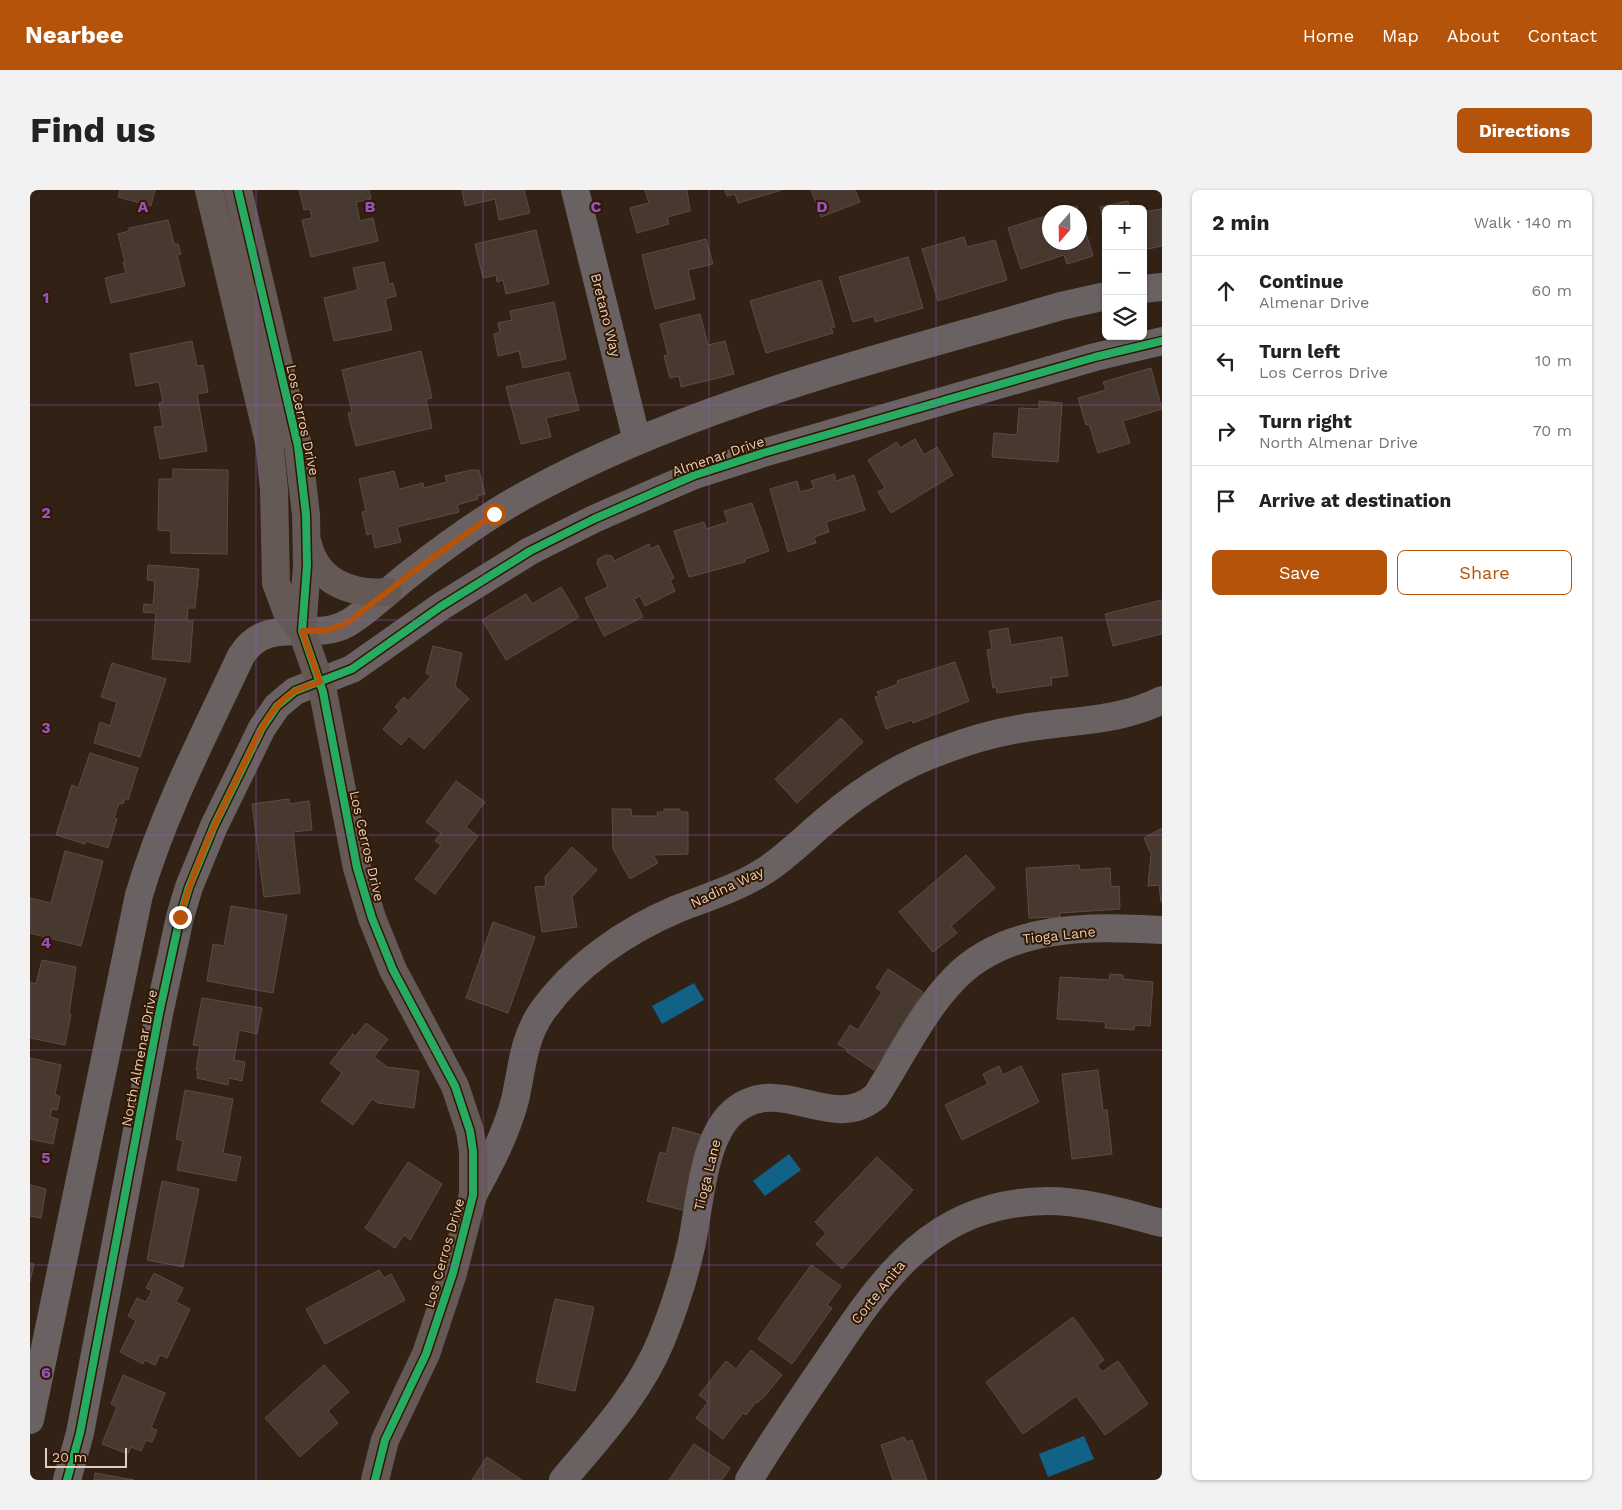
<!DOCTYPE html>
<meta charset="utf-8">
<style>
body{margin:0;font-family:"Work Sans",sans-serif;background:#f2f2f2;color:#222}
.controls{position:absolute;right:15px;top:15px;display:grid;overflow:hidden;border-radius:8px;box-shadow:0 1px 4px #0004}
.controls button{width:45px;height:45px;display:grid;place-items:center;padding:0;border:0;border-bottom:1px solid #e0e0e0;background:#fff;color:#222;font:25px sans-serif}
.compass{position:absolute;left:1012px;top:15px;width:45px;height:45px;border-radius:50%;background:#fff;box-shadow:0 1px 4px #0004;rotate:200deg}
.scale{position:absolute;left:15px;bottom:12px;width:82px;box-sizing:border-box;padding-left:5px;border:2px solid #e1cdbf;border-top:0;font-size:14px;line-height:18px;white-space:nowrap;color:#e1cdbf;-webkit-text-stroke:4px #331701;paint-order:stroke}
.stop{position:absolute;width:15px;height:15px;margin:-11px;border:4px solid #b45309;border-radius:50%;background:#fff}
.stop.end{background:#b45309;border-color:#fff;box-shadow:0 1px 5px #0008}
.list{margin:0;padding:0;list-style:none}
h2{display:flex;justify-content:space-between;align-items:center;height:65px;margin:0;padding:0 20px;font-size:21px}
h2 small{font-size:16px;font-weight:400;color:#767676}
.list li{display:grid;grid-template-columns:32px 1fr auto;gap:15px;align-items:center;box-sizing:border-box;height:70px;padding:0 20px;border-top:1px solid #e0e0e0}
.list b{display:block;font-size:19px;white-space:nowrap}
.list p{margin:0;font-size:16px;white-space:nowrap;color:#767676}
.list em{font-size:16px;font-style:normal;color:#767676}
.actions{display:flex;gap:10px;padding:15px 20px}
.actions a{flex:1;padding:11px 0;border:1px solid #b45309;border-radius:8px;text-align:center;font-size:18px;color:#b45309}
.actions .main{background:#b45309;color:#fff}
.icon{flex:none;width:28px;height:28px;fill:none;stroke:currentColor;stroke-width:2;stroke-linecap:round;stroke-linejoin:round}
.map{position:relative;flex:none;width:1132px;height:1290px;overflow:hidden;border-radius:8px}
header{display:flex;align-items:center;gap:30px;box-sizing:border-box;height:70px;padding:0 25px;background:#b45309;color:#fff}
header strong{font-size:24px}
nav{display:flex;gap:28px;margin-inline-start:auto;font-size:18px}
.intro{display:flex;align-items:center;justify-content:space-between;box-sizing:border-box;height:120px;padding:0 30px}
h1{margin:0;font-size:35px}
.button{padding:12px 22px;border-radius:8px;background:#b45309;color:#fff;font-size:18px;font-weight:700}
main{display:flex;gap:30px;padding:0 30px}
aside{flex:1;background:#fff;border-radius:8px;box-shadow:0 1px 4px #0004}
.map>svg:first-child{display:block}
.water{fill:#126186}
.building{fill:#473830;stroke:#5b4c44}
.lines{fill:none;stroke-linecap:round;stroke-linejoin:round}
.street{stroke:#6a6262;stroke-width:28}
.secondary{stroke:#655956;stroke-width:28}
.cycleway-casing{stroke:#331701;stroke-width:11}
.cycleway{stroke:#26ab63;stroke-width:8}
.route{stroke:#b45309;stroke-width:6}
.grid{fill:none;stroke:#9454bf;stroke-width:1;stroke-opacity:0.55}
.labels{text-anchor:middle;stroke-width:4;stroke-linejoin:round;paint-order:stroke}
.street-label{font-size:14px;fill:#e1cdbf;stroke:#331701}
.grid-label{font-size:16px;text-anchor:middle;font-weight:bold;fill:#9454bf;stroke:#331701;stroke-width:4;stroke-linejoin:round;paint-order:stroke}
</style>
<header>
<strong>Nearbee</strong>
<nav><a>Home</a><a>Map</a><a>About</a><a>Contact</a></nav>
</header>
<div class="intro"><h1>Find us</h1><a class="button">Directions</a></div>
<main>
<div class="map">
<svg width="1132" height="1290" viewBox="0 0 1132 1290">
<rect width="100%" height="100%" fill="#322215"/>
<path class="water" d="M664,793l10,17 -42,24 -10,-18z
M759,964l12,16 -36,26 -12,-15z
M1054,1246l10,23 -46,18 -9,-23z"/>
<path class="building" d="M90,0h35l-4,16 -33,-9z
M269,0h70l2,9 -15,3 4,19 13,-3 5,23 -67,16 -9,-37 10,-2 -2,-9 -6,1z
M432,0h62l6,23 -31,7 -4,-21 -30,7z
M615,0h42l3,21 -23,6 2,7 -32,9 -7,-25 19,-5z
M695,0h57l-44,13 -3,-9 -8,2z
M781,0h44l5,12 -39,15z
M1098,11l2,8h-24v30l-6,-32z
M1047,16l2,6h-22z
M1132,19v37l-19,4v-38z
M1050,23l13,43 -26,8 -3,-9 -43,14 -13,-41 41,-13v27h31z
M138,30l6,24h4l3,10 -4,1 8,31 -74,17 -6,-25 21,-5 -3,-11h2l-7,-28 11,-3v-3z
M506,40l13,54 -43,10 -3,-14 -6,2 -1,-7 -13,3 -8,-34z
M934,47l3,10 28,-7 12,40 -69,21 -16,-52z
M676,49l7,25 -25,6 7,29 -40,10 -13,-54z
M878,67l15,51 -48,14 -1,-6 -21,6 -14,-45z
M354,72l5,22 4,-1 3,13 -11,3 7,31 -58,11 -10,-43 34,-8 -5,-22z
M791,90l14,47h-4l2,6 -67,20 -16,-52z
M524,112l12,57 -43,9 -4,-17 -21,5 -4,-22 6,-2 -2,-9 14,-3 -2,-9z
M670,124l8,31 17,-4 9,33 -53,13 -2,-11 -9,2 -6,-22 4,-1 -8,-31z
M162,151l5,25 6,-1 5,27 -11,2 10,57 -47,8 -6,-32 9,-1 -4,-23 4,-1 -4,-20 -23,4 -6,-32z
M391,161l11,47 -6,1 6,29 -76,18 -8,-33 4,-1 -10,-42z
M1121,178l11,41 -39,12 7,22 -32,10 -9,-29 -3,1 -8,-27 28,-8 -3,-8z
M539,182l10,38 -33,8 5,19 -30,7 -15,-57z
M1009,211l23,2 -4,59 -66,-5 2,-24 23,2 2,-27 20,1z
M885,249l9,16 13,-8 16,28 -62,38 -13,-21 7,-4 -17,-28 29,-18 3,6z
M143,279l55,1 -1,84 -56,-1v-22l-13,-1 1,-51h14z
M441,280h8l6,24 -8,2 1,3 -21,6 2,7 -62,15 4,15 -26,6 -3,-15 -5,2 -5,-23 4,-1 -7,-32 35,-8 5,18 24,-6 1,5 23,-6 -2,-6z
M804,284l2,7 18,-6 11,35 -39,12 3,10 -15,5 2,6 -28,9 -18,-63 27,-8 3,11 14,-4 -3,-7z
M722,313l17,48 -24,8v3l-56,15 -15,-46 30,-9 2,7 22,-7 -4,-11z
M619,354l2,5 7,-4 16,33 -4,2 5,11 -30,15 -5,-10 -6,3 9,18 -39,19 -19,-38 23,-11 -11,-24 1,-4 8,-4 6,1 2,5z
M118,375l51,4 -4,39h-7l-1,13h6l-3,41 -38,-3 4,-46 -13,-1 1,-8 9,1 2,-24 -8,-1z
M531,397l18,30 -73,43 -24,-40 44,-26 6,10z
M1132,410v34l-49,12 -8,-32z
M978,438l3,17 51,-8 6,39 -17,2 1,7 -55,8 -1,-6 -3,1 -6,-38 5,-1 -3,-18z
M403,456l29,7 -7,33 14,13 -45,50 -15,-13 -8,9 -18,-16 16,-18 -4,-4 9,-10 4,4 23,-25 -5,-3z
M925,472l14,39 -56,22 -1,-3 -26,9 -11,-32 4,-1 -2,-4 21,-8 -1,-3z
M82,473l54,16 -26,78 -46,-14 6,-21 10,4 7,-24 -16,-5z
M811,528l22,24 -66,61 -22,-24z
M60,563l48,15 -10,32 -3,-2 -2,6 -4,-1 -5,15 3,1 -9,29 -22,-7 -1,3 -29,-9 16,-50 6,3z
M426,591l29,21 -19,25 12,9 -43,58 -20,-15 26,-34 -6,-4 6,-8 -15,-11z
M259,609l1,5 19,-3 3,29 -19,2 7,61 -36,4 -12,-93z
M582,619h19l1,7h26l-1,-4h7v-3h16v3h8v42l-35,1 5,8 -28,16 -17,-30z
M1132,638v74h-1l-2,-17 -11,1 3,-32 -7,-16z
M542,657l25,23 -25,27 5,30 -35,5 -7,-45 11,-1 -1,-9z
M35,661l38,10 -22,85 -51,-13v-35l21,5z
M936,665l29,33 -44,38 6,7 -24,19 -34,-40z
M1049,675l1,5 30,-2 1,19 8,-1 1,23 -60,4v4l-31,1 -3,-50z
M201,716l56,9 -14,78 -66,-12 6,-37 11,2z
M463,732l42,15 -27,76 -42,-15z
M12,770l34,7 -7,47h2l-6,31 -35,-7v-56l6,2z
M858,779l35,23 -49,78 -27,-18 1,-2 -10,-6 12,-19 8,5 24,-38 -6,-4z
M1080,784l13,1v4l30,3 -3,44 -15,-1 -1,5 -29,-2 1,-6 -49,-3 3,-42 49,3z
M172,808l60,10 -5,26 -18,-4 -5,30 11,2 -3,19 -13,-3 -1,7 -31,-7 1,-8h-2l4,-24 -7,-1z
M336,833l22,16 -14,18 13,10 32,4 -5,37 -36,-5 -6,-4 -19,26 -32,-24 21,-28 -12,-10 23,-29 2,3z
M0,868l31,7 -6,29 5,3 -3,13 -5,-1 -2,8 8,2 -5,25 -23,-5z
M969,876l4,9 18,-9 18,36 -77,38 -17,-35 43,-21 -5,-10z
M1068,880l5,40h4l5,44 -40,5 -10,-85z
M155,900l48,9 -10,54 18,4 -5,24 -59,-11 6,-29 -7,-2z
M643,937l32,9 -19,75 -39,-10 13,-49 6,2z
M847,967l36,33 -71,79 -26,-25 10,-11 -11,-11z
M378,972l34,22 -32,56 -6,-5 -9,13 -30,-20z
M132,991l37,8 -16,78 -36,-7z
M0,995l16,4 -5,29 -11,-2z
M0,1073l4,1 -4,18z
M781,1075l30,21 -14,19 5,3 -40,56 -34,-25z
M349,1080l5,8 7,-4 14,26 -80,44 -19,-35z
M124,1083l29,15 -7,14 14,7 -23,49 -7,-3 -5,10 -10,-5 -2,4 -23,-12 16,-31 -8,-5 9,-18 9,4 6,-11 -6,-3z
M525,1109l39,8 -19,84 -39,-9z
M1043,1127l31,43 -7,5 5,7 16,-11 30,43 -43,31 -29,-39 -53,38 -37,-52z
M721,1160l31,25 -18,22 -7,6 -1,-1 -10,13 -3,-2 -20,26 -27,-21 12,-16 -9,-7 27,-34 10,8z
M294,1175l25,27 -21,19 10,12 -38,34 -35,-39z
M93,1185l42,18 -14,35 6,2 -5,12 -6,-2 -5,11 -10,-4 -3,7 -26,-10 15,-37 -6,-3z
M874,1247l3,5 5,-2 15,40h-34l-12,-35z
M664,1254l36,24 -8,12h-53z
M457,1267l35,23h-50z
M65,1283l39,7h-40z"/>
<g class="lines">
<path class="street" d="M545,0l62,251
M1113,99l19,-2
M443,1005c17,-31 33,-61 42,-95 7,-31 8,-60 26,-87 33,-47 84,-82 136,-104 31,-12 64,-22 92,-41 20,-14 37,-31 56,-47 34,-29 73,-55 116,-70 31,-12 64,-21 97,-25 42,-6 85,-6 124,-26
M0,1230l109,-525c25,-84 65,-160 102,-239 27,-43 70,-12 107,-33 23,-14 43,-35 64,-51 37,-29 76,-57 117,-79 166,-91 352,-134 532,-187l45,-10
M37,1290l13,-47 79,-419 21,-97 9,-30 25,-61 48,-98 15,-22 18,-15 57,-22 88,-62 90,-56 64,-32 66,-29 35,-15 68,-22 332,-96 67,-16
M533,1290c36,-43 76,-86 98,-139 12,-30 22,-59 29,-90 10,-40 11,-111 43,-139 47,-41 99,23 143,-16 25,-39 46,-84 78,-117 53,-55 137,-53 208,-49
M719,1290c24,-40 51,-79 77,-117 57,-85 107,-161 221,-162 40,0 77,12 115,22"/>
<path class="secondary" d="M179,0l60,252 5,47 2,94 10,27 16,21
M208,0l60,256 8,69 1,51 -5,65 21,61 34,176 15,50 21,52 62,116 15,45 3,20v44l-20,78 -27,81 -41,86 -10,40
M278,354c9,38 43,51 80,48"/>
<g class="cycleway-casing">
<path id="cycleway" d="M208,0l60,256 8,69 1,51 -5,65 21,61 34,176 15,50 21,52 62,116 15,45 3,20v44l-20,78 -27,81 -41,86 -10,40
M37,1290l13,-47 79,-419 21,-97 9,-30 25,-61 48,-98 15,-22 18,-15 57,-22 88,-62 90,-56 64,-32 66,-29 35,-15 68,-22 332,-96 67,-16"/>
</g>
<use href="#cycleway" class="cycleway"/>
</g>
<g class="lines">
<path class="route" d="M150,727c15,-54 39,-102 63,-151 12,-24 22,-50 42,-68 10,-9 22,-12 35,-16l-18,-51 26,-1 19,-7 67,-52 80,-57"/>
</g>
<path class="grid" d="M226,0v1290M453,0v1290M679,0v1290M906,0v1290M0,215h1132M0,430h1132M0,645h1132M0,860h1132M0,1075h1132"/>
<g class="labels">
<g class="street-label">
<text transform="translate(576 125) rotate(76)" y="5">Bretano Way</text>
<text transform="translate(273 230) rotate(78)" y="5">Los Cerros Drive</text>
<text transform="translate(688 266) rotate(-19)" y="5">Almenar Drive</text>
<text transform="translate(337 656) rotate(77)" y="5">Los Cerros Drive</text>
<text transform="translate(697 697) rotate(-25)" y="5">Nadina Way</text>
<text transform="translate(1029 745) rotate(-6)" y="5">Tioga Lane</text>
<text transform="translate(109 868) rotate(-79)" y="5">North Almenar Drive</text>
<text transform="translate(677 985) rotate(-76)" y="5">Tioga Lane</text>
<text transform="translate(414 1063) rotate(-74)" y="5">Los Cerros Drive</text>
<text transform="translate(848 1102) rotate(-51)" y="5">Corte Anita</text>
</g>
</g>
<g class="grid-label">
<text x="113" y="22">A</text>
<text x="340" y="22">B</text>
<text x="566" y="22">C</text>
<text x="792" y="22">D</text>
<text x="16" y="113">1</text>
<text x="16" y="328">2</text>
<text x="16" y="543">3</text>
<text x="16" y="758">4</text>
<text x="16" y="973">5</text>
<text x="16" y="1188">6</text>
</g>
</svg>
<div class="controls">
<button>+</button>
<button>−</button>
<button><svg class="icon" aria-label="layers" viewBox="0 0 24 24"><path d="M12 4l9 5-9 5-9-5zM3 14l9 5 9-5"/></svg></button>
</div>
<svg class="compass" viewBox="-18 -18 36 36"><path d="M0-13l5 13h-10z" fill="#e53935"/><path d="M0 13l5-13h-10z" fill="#767676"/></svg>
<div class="scale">20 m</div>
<div class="stop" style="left:464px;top:324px"></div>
<div class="stop end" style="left:150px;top:727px"></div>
</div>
<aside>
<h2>2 min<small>Walk · 140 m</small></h2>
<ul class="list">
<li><svg class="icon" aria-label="ahead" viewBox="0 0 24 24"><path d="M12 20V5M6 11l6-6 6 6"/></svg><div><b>Continue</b><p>Almenar Drive</p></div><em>60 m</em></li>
<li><svg class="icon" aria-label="left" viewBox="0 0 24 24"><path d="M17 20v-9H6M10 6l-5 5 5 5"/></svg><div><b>Turn left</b><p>Los Cerros Drive</p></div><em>10 m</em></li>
<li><svg class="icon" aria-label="right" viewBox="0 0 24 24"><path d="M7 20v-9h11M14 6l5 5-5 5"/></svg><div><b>Turn right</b><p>North Almenar Drive</p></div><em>70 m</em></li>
<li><svg class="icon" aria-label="arrive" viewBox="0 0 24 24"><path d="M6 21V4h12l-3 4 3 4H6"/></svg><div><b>Arrive at destination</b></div></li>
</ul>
<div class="actions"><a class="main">Save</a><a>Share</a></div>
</aside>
</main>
